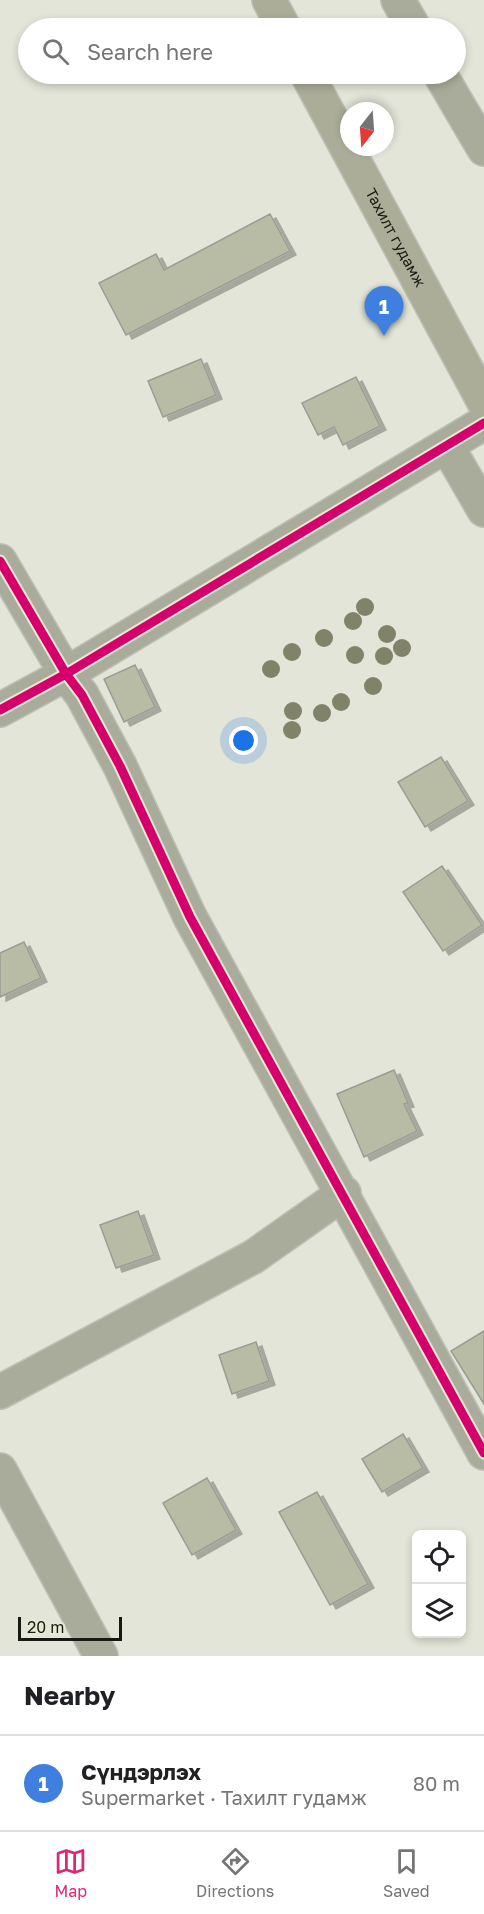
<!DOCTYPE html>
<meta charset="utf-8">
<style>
body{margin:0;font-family:"Golos Text",sans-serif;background:#f6f6f6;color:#202124}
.controls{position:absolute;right:18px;bottom:18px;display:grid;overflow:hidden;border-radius:9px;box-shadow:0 3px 9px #0003}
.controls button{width:54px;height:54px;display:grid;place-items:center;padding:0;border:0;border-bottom:2px solid #e0e0e0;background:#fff;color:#202124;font:30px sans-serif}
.compass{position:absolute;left:340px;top:102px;width:54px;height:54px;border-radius:50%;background:#fff;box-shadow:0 3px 9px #0003;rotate:197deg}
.scale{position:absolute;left:18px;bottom:15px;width:104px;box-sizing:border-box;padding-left:6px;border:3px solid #181911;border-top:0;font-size:16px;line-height:21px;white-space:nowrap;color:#181911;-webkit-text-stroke:4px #e6ead3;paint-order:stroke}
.you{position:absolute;left:244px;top:741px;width:21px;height:21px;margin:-15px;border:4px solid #fff;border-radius:50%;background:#1a73e8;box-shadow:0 0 0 9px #1a73e833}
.badge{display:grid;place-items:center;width:39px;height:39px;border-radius:50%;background:#db2777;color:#fff;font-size:20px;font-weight:700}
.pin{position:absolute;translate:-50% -50px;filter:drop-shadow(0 2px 3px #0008)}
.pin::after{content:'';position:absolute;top:32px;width:21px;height:18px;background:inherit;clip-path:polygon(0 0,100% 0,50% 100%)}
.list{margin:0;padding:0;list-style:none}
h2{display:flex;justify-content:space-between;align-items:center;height:78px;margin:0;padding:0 24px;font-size:26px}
h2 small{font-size:20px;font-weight:400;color:#757577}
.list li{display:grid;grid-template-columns:39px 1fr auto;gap:18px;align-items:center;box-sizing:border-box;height:96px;padding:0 24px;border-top:2px solid #e0e0e0}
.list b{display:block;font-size:22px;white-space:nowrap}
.list p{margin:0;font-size:20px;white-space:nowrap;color:#757577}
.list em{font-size:20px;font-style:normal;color:#757577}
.icon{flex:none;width:33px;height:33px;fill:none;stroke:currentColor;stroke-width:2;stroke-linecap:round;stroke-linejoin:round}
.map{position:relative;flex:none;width:484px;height:1656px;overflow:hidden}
.search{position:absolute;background:#fff;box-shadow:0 3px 9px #0003;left:18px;right:18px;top:18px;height:66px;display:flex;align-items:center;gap:15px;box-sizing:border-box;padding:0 21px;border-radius:33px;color:#757577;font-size:22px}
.sheet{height:174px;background:#fff}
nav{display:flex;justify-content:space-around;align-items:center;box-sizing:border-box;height:84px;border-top:2px solid #e0e0e0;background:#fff;font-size:16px;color:#757577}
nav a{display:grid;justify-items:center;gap:3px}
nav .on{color:#db2777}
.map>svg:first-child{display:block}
.building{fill:#b9bca5;stroke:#9a9d93;stroke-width:1.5;filter:url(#shadow)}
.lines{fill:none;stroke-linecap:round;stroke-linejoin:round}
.minor-casing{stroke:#bdbfb5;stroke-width:36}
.major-casing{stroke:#bdbfb5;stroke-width:36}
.minor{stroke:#aaac9b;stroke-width:33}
.major{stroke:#abad98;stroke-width:33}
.cycleway-casing{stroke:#e6ead3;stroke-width:13}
.cycleway{stroke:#d6006c;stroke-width:9}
.tree{fill:#808368}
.labels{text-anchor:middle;stroke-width:6;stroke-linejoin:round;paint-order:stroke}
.street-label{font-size:15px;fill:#181911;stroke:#e6ead3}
</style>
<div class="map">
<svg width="484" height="1656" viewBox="0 0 484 1656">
<defs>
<filter id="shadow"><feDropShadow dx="6" dy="4" stdDeviation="0" flood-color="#0004"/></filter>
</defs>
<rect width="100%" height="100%" fill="#e2e5d8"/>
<path class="building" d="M270,214l20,37 -164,84 -27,-52 57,-29 8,16z
M201,359l15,36 -53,22 -15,-36z
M356,377l24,49 -37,19 -9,-18 -16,8 -16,-32z
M135,665l20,42 -31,15 -20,-43z
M441,757l27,44 -43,26 -27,-45z
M442,866l40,59 -39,26 -40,-59z
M24,942l17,36 -41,19v-44z
M394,1070l14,33 -4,1 13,27 -53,26 -27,-63z
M138,1211l16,44 -38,13 -16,-43z
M484,1331v73l-33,-53z
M256,1342l13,39 -37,13 -13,-39z
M403,1434l20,34 -41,24 -20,-33z
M207,1478l29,52 -44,25 -29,-52z
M317,1492l51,92 -38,21 -51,-93z"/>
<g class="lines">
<g class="minor-casing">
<path id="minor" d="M398,0l16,28
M440,74l44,75
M447,446l37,64
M0,561l66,113 16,21 38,71 70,151 294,536
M0,710l66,-36 418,-251
M0,1392l253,-135 91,-64
M0,1470l101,186"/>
</g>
<g class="major-casing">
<g id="major">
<path d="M269,0l15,28"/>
<path id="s1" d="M307,74l177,328"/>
</g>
</g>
<use href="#minor" class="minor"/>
<use href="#major" class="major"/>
<g class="cycleway-casing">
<path id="cycleway" d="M0,561l66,113 16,21 38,71 70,151 294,536
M0,710l66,-36 418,-251"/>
</g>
<use href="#cycleway" class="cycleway"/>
</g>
<g class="tree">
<circle cx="365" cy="607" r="9"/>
<circle cx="353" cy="621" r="9"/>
<circle cx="387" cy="634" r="9"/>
<circle cx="324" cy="638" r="9"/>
<circle cx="402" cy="648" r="9"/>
<circle cx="292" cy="652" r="9"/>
<circle cx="355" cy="655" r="9"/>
<circle cx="384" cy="656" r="9"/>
<circle cx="271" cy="669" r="9"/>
<circle cx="373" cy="686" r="9"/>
<circle cx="341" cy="702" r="9"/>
<circle cx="293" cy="711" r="9"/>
<circle cx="322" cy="713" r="9"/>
<circle cx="292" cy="730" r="9"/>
</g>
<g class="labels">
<g class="street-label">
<text dy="5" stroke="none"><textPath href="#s1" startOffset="186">Тахилт гудамж</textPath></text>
</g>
</g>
</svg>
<div class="controls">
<button><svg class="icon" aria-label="locate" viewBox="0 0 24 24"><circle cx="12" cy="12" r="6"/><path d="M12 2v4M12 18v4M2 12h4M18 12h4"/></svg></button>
<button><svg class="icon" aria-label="layers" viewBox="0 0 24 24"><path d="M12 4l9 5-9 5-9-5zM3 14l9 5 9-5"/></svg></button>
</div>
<svg class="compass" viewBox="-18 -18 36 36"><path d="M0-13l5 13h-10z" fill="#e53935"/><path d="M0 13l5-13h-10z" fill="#757577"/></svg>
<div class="scale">20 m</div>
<div class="you"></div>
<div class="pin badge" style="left:384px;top:336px;background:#3f7fe0">1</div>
<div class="search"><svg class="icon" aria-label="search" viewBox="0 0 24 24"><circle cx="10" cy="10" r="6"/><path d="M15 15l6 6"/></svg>Search here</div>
</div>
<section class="sheet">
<h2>Nearby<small></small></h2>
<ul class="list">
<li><span class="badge" style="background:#3f7fe0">1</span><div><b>Сүндэрлэх</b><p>Supermarket · Тахилт гудамж</p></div><em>80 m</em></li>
</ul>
</section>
<nav>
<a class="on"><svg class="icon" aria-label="map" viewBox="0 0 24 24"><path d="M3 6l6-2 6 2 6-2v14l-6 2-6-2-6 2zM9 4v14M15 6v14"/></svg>Map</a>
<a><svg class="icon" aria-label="directions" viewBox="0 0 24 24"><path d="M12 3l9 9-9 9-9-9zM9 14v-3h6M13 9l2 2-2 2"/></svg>Directions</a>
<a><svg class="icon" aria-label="saved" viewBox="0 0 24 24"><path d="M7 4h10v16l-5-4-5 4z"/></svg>Saved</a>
</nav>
